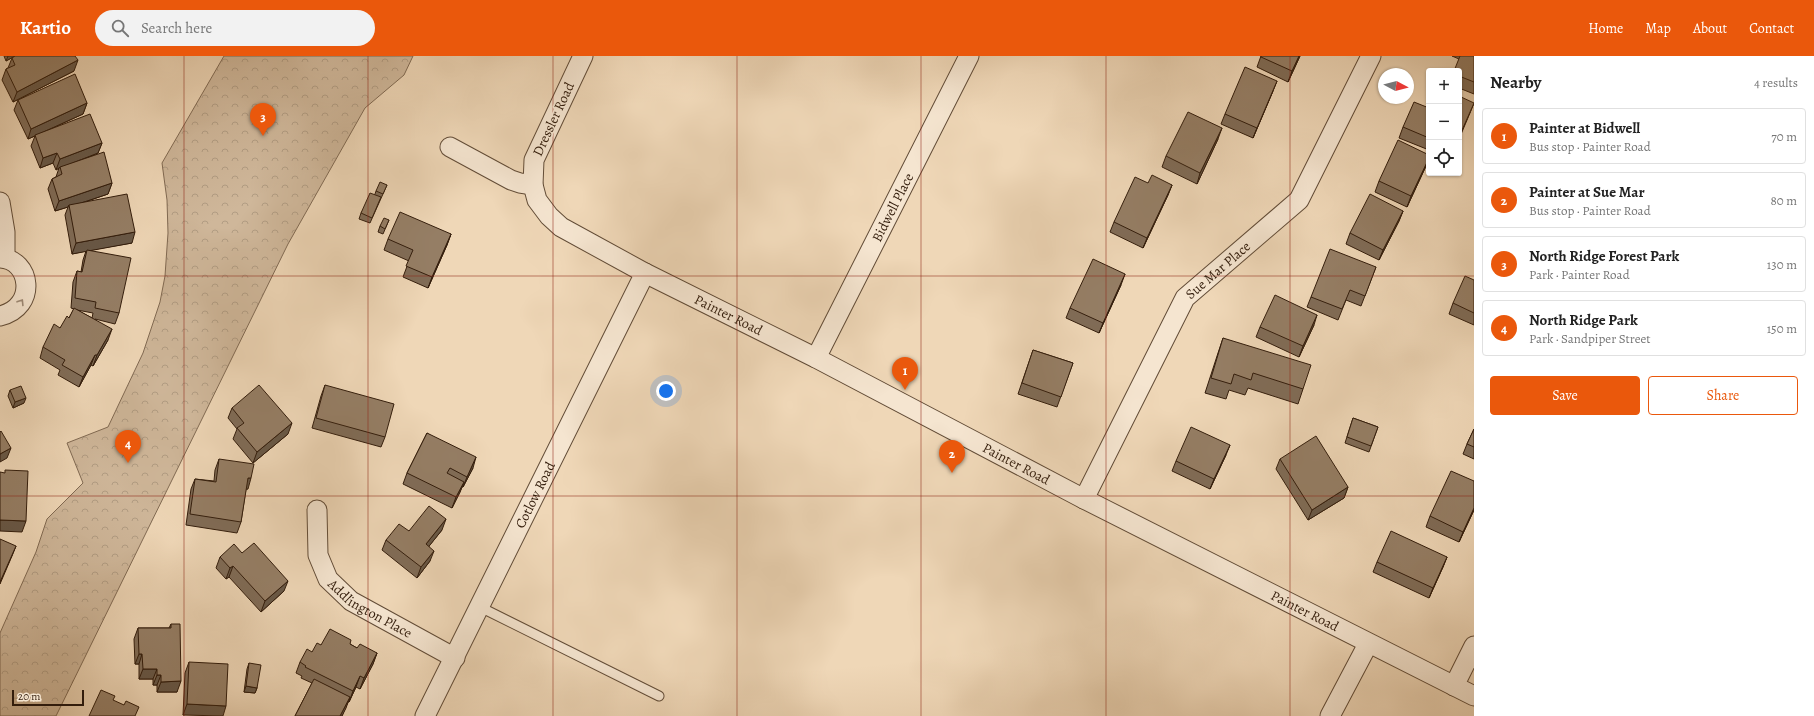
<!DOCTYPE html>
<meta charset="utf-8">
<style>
body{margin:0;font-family:Alegreya,serif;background:#f2f2f2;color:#222}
.controls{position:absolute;right:12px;top:12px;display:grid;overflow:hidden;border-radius:4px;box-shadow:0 1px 3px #0004}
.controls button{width:36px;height:36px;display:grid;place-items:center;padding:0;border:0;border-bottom:1px solid #e0e0e0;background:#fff;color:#222;font:20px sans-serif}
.compass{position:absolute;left:1378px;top:12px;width:36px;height:36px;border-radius:50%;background:#fff;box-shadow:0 1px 3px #0004;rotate:97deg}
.scale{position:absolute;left:12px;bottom:10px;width:72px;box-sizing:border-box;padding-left:4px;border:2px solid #331d0c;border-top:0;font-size:11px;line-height:14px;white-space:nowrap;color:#331d0c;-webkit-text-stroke:3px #f5e5d0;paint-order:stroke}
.you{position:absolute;left:666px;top:335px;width:14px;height:14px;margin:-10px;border:3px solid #fff;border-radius:50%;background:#1a73e8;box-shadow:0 0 0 6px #1a73e833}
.badge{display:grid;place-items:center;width:26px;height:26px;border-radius:50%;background:#ea580c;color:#fff;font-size:13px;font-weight:700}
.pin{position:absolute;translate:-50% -33px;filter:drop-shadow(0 1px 2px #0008)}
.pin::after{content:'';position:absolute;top:21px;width:14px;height:12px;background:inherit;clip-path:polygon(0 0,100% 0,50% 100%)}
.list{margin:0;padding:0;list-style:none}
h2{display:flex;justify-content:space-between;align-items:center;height:52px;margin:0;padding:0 16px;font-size:17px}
h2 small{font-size:13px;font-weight:400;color:#767676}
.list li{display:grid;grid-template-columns:26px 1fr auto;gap:12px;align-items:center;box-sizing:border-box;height:56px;margin:0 8px 8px;padding:0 8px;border:1px solid #e0e0e0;border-radius:4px}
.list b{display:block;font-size:15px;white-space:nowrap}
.list p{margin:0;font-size:13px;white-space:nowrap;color:#767676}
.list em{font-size:13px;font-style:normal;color:#767676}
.actions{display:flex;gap:8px;padding:12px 16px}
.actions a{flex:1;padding:9px 0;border:1px solid #ea580c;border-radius:4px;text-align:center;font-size:14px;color:#ea580c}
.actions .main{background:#ea580c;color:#fff}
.icon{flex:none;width:22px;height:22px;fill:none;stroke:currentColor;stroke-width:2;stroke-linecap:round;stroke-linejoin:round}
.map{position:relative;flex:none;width:1474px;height:660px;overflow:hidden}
header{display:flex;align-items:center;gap:24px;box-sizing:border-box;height:56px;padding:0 20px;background:#ea580c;color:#fff}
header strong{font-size:19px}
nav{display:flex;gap:22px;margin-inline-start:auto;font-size:14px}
.search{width:280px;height:36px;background:#f2f2f2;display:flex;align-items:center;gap:10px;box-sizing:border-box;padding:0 14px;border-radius:22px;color:#767676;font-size:15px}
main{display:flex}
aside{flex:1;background:#fff}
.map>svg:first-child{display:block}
.park{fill:url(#park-crowns);stroke:#816a53}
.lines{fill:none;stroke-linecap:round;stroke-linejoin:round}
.service-casing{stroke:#624c37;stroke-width:11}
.minor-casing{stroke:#624c37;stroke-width:21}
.service{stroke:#f5e5d0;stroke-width:9}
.minor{stroke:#f5e5d0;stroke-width:19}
.wall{fill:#806c57;stroke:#331d0c;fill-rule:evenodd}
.shaded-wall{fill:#685847;stroke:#331d0c}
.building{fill:#957e65;stroke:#331d0c}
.oneway{stroke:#9e8b78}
.grid{fill:none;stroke:#8f2418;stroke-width:1;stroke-opacity:0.55}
.labels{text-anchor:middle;stroke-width:3.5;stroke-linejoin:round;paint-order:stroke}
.street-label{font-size:14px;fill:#331d0c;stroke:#f5e5d0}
</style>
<header>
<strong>Kartio</strong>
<div class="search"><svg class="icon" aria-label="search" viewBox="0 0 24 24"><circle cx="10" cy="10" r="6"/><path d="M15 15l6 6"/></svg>Search here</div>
<nav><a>Home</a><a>Map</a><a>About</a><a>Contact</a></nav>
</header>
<main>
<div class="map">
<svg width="1474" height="660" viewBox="0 0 1474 660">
<defs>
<pattern id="park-crowns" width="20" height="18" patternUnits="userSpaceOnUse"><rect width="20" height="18" fill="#cfb79a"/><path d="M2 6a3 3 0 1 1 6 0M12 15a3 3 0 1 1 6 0" fill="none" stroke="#b29d84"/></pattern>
</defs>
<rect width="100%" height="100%" fill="#efd7b7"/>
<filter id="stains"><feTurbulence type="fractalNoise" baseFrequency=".005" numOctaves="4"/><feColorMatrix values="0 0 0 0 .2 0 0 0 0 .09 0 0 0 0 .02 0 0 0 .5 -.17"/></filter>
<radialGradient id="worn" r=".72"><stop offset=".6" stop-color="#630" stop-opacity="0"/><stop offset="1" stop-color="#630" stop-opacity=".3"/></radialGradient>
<path class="park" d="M224,0h189l-9,19 -39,33 -77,136 -232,472h-56v-83l36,-81 11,-33 36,-36 -16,-40 41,-16 35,-74 17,-51 5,-26 3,-43 -1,-33 -5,-37z"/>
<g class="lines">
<g class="service-casing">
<path id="service" d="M480,551l179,89"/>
</g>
<g class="minor-casing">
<g id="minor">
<path id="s1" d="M583,0l-49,104 -1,25 4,15 12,16 12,11 84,46 171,85 268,141 390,197"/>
<path d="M450,91l61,33 9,3 13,2"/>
<path d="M0,146l5,30v26"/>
<path d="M0,202c31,1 38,49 0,58"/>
<path id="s2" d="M816,302l153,-302"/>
<path id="s3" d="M1084,443l101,-201 114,-98 72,-144"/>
<path id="s4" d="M317,454l1,45 10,24 23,22 104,57"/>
<path d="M1454,630l20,-40"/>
<path id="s5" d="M425,660l220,-443"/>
<path d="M1330,660l38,-72"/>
</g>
</g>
<use href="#service" class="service"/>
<use href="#minor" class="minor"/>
</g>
<path class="wall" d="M4,0h11l-9,5z
M1261,0h39l-12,26 -31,-15z
M1452,0h22v38l-15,-6v-29z
M12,2l62,13 -61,31 -11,-22 4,-11 2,-1z
M1273,35l-20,47 -32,-14 4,-10z
M18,44l69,3 -4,11 -39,18 58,11 -4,10 -11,5 25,25 -4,11 -23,8 47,41 -41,7 28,63 -4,11 -20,-5 13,21 -15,26 -2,-1 -12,22 -21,-12 2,-5 -20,-12 3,-11 26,-29 5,-9 -3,-1 2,-26 4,-11 4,1 2,-12 3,-9 -14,3 -7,-39 3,-8 -13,4 -7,-22 4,-10 4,-2 3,-9 -3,2 -3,-7 -13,5 -9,-22 4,-10 -7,3 -14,-29zM77,254l16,3 -1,5z
M1429,52v42l-30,-12 4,-11z
M1218,83l-21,45 -35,-17 4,-11z
M1426,110l-19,41 -32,-15 4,-11z
M1148,127l24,2 -4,10 -25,53 -33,-16 4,-10z
M387,129l-17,38 -11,-4 2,-6 14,-19 1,-3z
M1403,155l-4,10 -20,39 -33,-16 4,-11z
M389,164l-6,14 -5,-2 2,-6z
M451,178l-4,11 -19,43 -25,-11 6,-16 -25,-11 4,-11z
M1376,211l-15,39 -15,-6 -8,20 -31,-13 4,-10z
M1474,224v45l-25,-11 4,-11z
M1121,229l-22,48 -33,-15 4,-10z
M1314,269l-15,32 -43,-20 4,-10z
M1223,282l80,51 -5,15 -50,-16 -3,7 -16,-5 -3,9 -21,-6 13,-40z
M1033,294l40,13 -16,44 -39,-13z
M325,329l60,52 -4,10 -69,-19 9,-32z
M10,334l14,13 -11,5 -5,-12z
M232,352l56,26 -35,29 -20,-24 4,-10 -9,-11z
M1353,362l25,9 -9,25 -24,-9z
M1474,373v30l-11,-5 4,-10z
M427,377l46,35 -10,19h-1l-2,5 -8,16 -49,-24 4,-11z
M1226,399l-16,34 -38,-18 4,-10z
M219,403l29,30h-2l-5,33 -4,11 -51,-8 5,-36 4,-10 19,2 1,-11z
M1280,403l68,28 -4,11 -36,22 -32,-51z
M1474,425v29l-15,32 -33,-15 4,-11z
M442,474l-13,16 1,15 -13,17 -35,-28 4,-10 23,-9z
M242,497l42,38 -23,21 -32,-35 -3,2 -10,-11 4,-11z
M1447,501l-4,10 -14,31 -56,-26 4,-10z
M171,568l6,68h-20v-7h-4v-6h-14v-15h-4l-1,-25 4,-11h31z
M350,588l7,4 20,5 -4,11 -13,25 -4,-2 -7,15h-1l-6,14h-47l17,-33 -11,-5 1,-2 -6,-3 4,-11 21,-17z
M189,606l37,44 -43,9 2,-42z
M249,607l8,25 -2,5 -11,-1 3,-23z"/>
<path class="shaded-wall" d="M8,0h7l-9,5z
M1299,0h1l-12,26 4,-11z
M78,4l-4,11 -61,31 4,-10z
M1277,25l-4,10 -20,47 4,-10z
M87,47l-4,11 -55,25 3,-10z
M1474,47l-4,10 -11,26v-2z
M1222,72l-4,11 -21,45 3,-11z
M102,87l-4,10 -38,15v-1l-1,1 -3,2 4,-11z
M57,97l-4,10 -13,5 3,-10z
M1429,102l-3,8 -19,41 4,-11z
M112,127l-4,11 -39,13v-2l-1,2 -13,4 4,-10z
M1172,129l-4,10 -25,53 4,-10z
M1403,155l-4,10 -20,39 4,-10z
M135,176l-3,11 -60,11 4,-11z
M451,178l-4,11 -19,43 4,-11z
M1125,218l-4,11 -22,48 4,-10z
M1317,259l-3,10 -15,32 4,-11z
M112,273l-4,11 -15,26 4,-11z
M95,299l-4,10 -12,22 4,-10z
M26,342l-2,5 -11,5 2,-6z
M292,367l-4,11 -35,29 4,-11z
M1230,389l-4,10 -16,34 4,-10z
M11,392l-4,10 -7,4v-8z
M476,401l-3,11 -10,19 4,-10z
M248,422h3l-3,11h-4z
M464,426l-4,10 -8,16 4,-11z
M1348,431l-4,11 -36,22 4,-10z
M1474,452v2l-15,32 4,-10z
M446,463l-4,11 -20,25 4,-11z
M0,464l26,1 -4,11 -22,-1z
M16,490l-4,10 -12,28v-2z
M434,495l-4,10 -13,17 4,-11z
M1447,501l-4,10 -14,31 4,-10z
M233,510l-4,11 -3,2 4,-11z
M288,525l-4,10 -23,21 4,-11z
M377,597l-4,11 -13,25 4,-11z
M139,598h3l-3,10h-4z
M143,613h14l-4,10h-14z
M157,619h4l-4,10h-4z
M360,620l-4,11 -7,15 4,-11z
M181,625l-4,11h-20l4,-10z
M246,630l11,2 -2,5 -11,-1z
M350,641l-4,11 -4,8h-2z
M187,648l39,2 -3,10 -40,-1z"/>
<path class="building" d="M15,0h60l3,4 -61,32 -11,-23 9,-4 -3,-7z
M1261,0h38l-7,15 -31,-14z
M1460,0h14v26l-15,-6v-5h-5z
M1245,11l32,14 -20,47 -32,-14z
M75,18l12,29 -56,26 -13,-29z
M1459,40l15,7 -15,34z
M1414,46l15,6v30l-26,-11z
M1188,56l34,16 -22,45 -34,-17z
M90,58l12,29 -42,16 -3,-6 -14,5 -8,-23z
M1398,84l31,15v3l-18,38 -32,-15z
M104,96l8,31 -53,18 -7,-22 10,-5 -2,-7z
M1152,119l20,10 -25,53 -33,-16 21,-45 13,6z
M380,126l7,3 -4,9 -7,-3z
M370,137l11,4 -9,21 -11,-5z
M127,138l8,38 -59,11 -7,-38z
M1370,138l33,17 -20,39 -33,-17z
M400,156l51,22 -19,43 -26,-11 7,-16 -25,-11z
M384,162l5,2 -4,9 -5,-3z
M1330,193l46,18 -11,29 -15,-6 -8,19 -31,-12z
M87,194l44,8 -12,55 -24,-5 1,-6 -21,-4 2,-27 5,1z
M1093,203l32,15 -22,49 -33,-15z
M1465,220l9,4v33l-21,-10z
M1275,239l42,20 -14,31 -43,-19z
M74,252l38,21 -15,26h-2l-12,22 -21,-12 3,-5 -22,-13 11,-23 6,4 7,-12 2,2z
M1223,282l88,27 -8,24 -50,-16 -2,7 -17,-6 -3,10 -20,-6z
M1033,294l40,13 -12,34 -39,-14z
M259,329l33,38 -35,29 -20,-24 7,-5 -12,-15z
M325,329l69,19 -9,33 -69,-19z
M21,330l5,12 -11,4 -5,-12z
M1353,362l25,9 -7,19 -24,-9z
M1191,371l39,18 -16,34 -38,-18z
M1474,373v18l-7,-3z
M1,375l10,17 -11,6v-22z
M427,377l49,24 -9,20 -17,-9 -3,5 17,9 -8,15 -49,-24z
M1316,380l32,51 -36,23 -32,-51z
M219,403l35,5 -3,14h-3l-7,44 -51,-8 5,-35 21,3z
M5,414l23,1 -2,50 -26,-1v-48l5,1z
M1451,415l23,10v27l-11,24 -33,-16z
M429,450l17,13 -20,25 8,7 -13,16 -35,-27 13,-16 10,7z
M1391,475l56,26 -14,31 -56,-26z
M0,483l16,7 -16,36z
M254,487l34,38 -23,20 -32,-35 -3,2 -10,-11 14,-13 8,9z
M171,568h9l1,57 -20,1v-7h-4v-6h-14l-1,-15h-3l-1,-26h33z
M330,573l21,11 -1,4 7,4 3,-4 17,9 -13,25 -4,-2 -7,15 -48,-24 1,-1 -6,-4 7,-13 5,3 5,-9 4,2z
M189,606l39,2 -2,42 -39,-2z
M249,607l12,2 -4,23 -11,-2z
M314,623l36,18 -10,19h-45z
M101,634l14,6 -2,4 11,5 2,-4 13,6 -4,9h-46z"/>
<defs><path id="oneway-chevron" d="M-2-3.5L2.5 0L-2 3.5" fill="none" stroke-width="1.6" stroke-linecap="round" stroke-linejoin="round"/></defs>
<use class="oneway" href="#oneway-chevron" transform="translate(21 246) rotate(-58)"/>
<path class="grid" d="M184,0v660M368,0v660M553,0v660M737,0v660M921,0v660M1106,0v660M1290,0v660M0,220h1474M0,440h1474"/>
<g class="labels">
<g class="street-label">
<text transform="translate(553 63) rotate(-65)" y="5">Dressler Road</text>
<text dy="5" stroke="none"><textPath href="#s2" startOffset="169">Bidwell Place</textPath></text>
<text dy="5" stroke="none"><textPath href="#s3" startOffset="268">Sue Mar Place</textPath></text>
<text dy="5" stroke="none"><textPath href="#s1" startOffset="381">Painter Road</textPath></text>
<text dy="5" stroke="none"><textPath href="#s1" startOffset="705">Painter Road</textPath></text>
<text dy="5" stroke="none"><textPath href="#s5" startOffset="247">Cotlow Road</textPath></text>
<text dy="5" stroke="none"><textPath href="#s4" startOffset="123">Addlington Place</textPath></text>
<text dy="5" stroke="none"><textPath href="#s1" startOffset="1029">Painter Road</textPath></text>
</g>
</g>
<rect width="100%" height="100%" filter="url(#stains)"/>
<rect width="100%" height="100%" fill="url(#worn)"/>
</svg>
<div class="controls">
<button>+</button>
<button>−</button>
<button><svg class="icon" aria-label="locate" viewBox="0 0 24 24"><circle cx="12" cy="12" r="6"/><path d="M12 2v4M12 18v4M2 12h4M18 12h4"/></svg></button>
</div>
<svg class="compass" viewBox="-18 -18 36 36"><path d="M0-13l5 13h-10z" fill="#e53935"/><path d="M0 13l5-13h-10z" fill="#767676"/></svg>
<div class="scale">20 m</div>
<div class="you"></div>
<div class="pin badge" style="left:905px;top:334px">1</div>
<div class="pin badge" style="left:952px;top:417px">2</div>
<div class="pin badge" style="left:263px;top:80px">3</div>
<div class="pin badge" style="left:128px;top:407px">4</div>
</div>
<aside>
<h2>Nearby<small>4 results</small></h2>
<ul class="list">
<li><span class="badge">1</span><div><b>Painter at Bidwell</b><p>Bus stop · Painter Road</p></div><em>70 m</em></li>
<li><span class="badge">2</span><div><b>Painter at Sue Mar</b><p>Bus stop · Painter Road</p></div><em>80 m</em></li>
<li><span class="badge">3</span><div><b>North Ridge Forest Park</b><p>Park · Painter Road</p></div><em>130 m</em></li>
<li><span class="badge">4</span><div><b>North Ridge Park</b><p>Park · Sandpiper Street</p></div><em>150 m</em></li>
</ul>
<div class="actions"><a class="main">Save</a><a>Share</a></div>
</aside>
</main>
